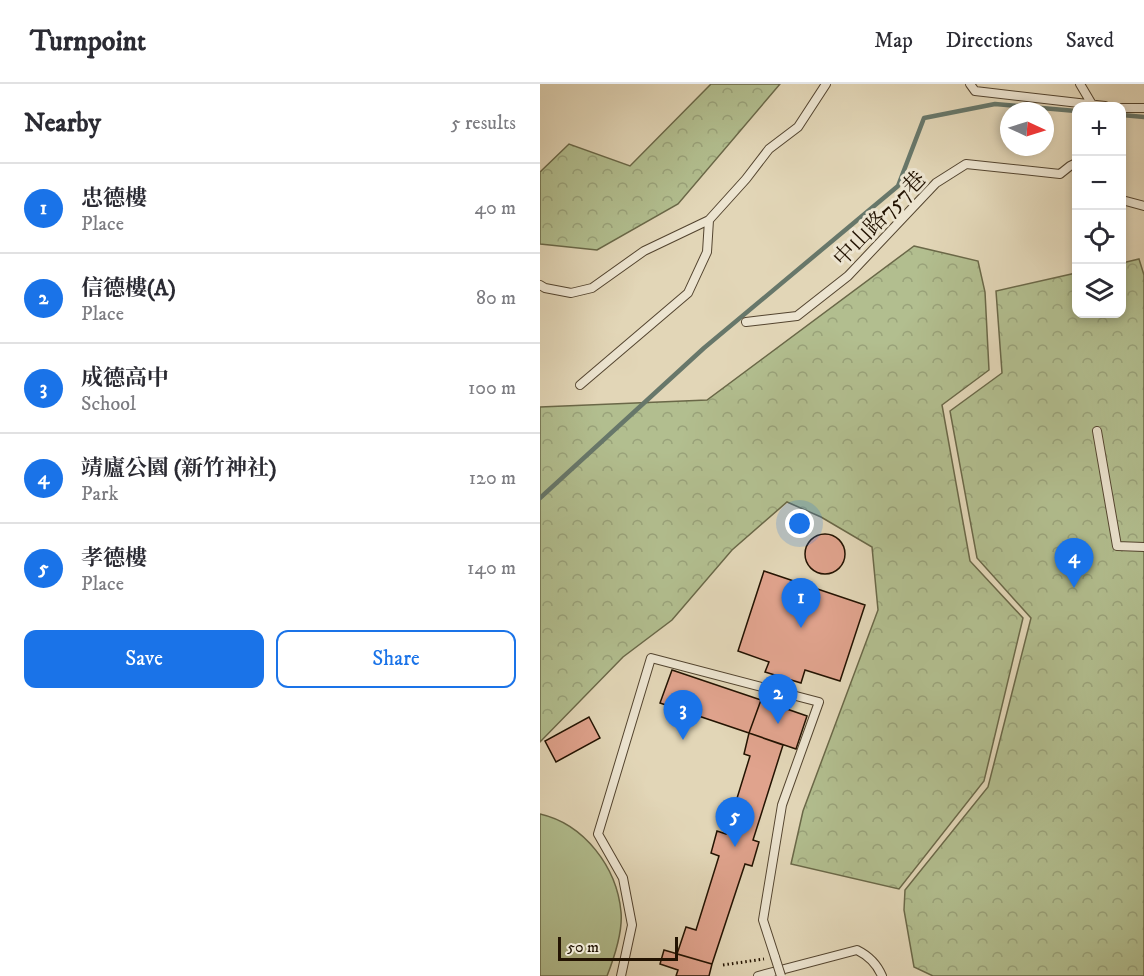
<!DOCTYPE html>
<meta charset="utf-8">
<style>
body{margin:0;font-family:"IM FELL DW Pica","Noto Serif TC",serif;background:#f7f7f7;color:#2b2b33}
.controls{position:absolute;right:18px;top:18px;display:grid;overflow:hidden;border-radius:12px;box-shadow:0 3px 9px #0003}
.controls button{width:54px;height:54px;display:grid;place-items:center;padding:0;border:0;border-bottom:2px solid #e1e1e2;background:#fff;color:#2b2b33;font:30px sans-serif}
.compass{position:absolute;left:460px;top:18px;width:54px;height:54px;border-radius:50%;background:#fff;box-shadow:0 3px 9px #0003;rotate:94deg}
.scale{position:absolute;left:18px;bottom:15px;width:120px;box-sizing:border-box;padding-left:6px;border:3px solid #231302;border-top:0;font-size:16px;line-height:21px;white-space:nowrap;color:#231302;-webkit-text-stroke:4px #ece4d0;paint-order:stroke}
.you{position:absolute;left:260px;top:440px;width:21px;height:21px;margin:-15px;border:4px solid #fff;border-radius:50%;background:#1a73e8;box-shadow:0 0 0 9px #1a73e833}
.badge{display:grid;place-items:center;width:39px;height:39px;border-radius:50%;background:#1a73e8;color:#fff;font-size:20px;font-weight:700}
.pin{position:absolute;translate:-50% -50px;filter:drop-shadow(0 2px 3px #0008)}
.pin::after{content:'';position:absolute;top:32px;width:21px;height:18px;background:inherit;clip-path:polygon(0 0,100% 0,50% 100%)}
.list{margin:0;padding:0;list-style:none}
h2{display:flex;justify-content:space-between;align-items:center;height:78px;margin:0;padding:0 24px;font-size:26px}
h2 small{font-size:20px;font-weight:400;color:#7c7c81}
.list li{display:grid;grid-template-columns:39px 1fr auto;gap:18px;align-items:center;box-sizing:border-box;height:90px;padding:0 24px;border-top:2px solid #e1e1e2}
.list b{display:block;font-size:22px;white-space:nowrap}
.list p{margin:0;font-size:20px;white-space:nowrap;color:#7c7c81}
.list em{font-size:20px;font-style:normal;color:#7c7c81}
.actions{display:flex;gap:12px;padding:18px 24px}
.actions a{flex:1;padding:14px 0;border:2px solid #1a73e8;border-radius:12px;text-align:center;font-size:21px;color:#1a73e8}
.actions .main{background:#1a73e8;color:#fff}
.icon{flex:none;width:33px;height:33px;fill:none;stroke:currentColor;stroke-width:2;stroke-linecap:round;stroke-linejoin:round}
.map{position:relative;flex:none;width:604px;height:892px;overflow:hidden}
header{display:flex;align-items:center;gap:36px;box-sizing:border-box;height:84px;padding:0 30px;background:#fff;border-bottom:2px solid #e1e1e2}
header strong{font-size:28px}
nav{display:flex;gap:33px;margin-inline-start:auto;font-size:21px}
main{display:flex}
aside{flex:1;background:#fff}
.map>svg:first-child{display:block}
.forest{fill:url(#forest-crowns);stroke:#6a6848;stroke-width:1.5}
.pitch{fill:#b2be8f;stroke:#6a6848;stroke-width:1.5}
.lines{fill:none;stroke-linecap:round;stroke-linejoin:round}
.stream{stroke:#67776a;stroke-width:4.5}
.building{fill:#e0a38d;stroke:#231302;stroke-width:1.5}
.service-casing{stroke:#53442f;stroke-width:10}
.path{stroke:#231302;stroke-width:3;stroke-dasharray:1.5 3;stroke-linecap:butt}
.service{stroke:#ece4d0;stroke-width:8}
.service-bridge-casing{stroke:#53442f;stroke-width:10;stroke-linecap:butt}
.service-bridge{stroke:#ece4d0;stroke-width:8}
.labels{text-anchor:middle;stroke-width:6;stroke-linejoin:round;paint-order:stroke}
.street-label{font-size:22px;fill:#231302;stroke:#ece4d0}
</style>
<header>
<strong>Turnpoint</strong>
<nav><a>Map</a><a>Directions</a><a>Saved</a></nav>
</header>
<main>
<aside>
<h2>Nearby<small>5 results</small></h2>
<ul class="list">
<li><span class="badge">1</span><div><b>忠德樓</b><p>Place</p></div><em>40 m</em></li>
<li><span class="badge">2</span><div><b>信德樓(A)</b><p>Place</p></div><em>80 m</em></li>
<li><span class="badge">3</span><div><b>成德高中</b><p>School</p></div><em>100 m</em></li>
<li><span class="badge">4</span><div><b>靖廬公園 (新竹神社)</b><p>Park</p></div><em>120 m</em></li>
<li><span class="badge">5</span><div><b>孝德樓</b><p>Place</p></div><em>140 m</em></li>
</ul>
<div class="actions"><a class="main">Save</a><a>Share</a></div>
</aside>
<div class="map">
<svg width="604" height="892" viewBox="0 0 604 892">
<defs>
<pattern id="forest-crowns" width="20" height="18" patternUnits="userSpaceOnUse" patternTransform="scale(1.5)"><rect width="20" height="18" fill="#b2be8f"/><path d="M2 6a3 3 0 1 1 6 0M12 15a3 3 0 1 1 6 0" fill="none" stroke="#99a27a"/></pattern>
</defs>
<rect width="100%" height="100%" fill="#e2d6b7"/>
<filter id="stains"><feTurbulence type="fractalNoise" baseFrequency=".00333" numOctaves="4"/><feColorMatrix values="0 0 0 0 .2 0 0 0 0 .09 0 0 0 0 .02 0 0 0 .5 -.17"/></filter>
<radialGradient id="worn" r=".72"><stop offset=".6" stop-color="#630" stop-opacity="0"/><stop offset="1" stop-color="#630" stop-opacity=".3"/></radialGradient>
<path class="forest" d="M171,0h69l-102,120 -81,46 -57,-6v-72l29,-28 61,22z
M374,162l64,15 7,31 4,78 -47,35 28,156 53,57 -39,163 -85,108 -108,-25 12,-53 75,-201 -6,-63 -51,-30 -34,-15 -55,48 -60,70 -49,37 -83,85v-335l167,-7z
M599,175l5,16v701h-211l-19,-9 -10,-57 1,-20 83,-103 43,-169 -54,-60 -27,-147 52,-38 -6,-82 80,-18v41h46v-51z"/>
<path class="pitch" d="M0,730c44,10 77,53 81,98 2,20 -7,46 -14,64h-67z"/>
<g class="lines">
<path class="stream" d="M582,31l22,2
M0,414l164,-150 194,-162 26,-68 71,-14 81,7"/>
</g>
<path class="building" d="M265 470a20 20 0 1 1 40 0a20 20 0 1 1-40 0Z
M224,487l101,34 -25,76 -35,-11 -4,13 -36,-11 4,-10 -31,-11z
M132,586l89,30 -12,33 -89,-30z
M221,616l46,16 -11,33 -47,-16z
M49,633l11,21 -44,24 -11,-21z
M209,649l34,12 -30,95 6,2 -7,24 -7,-2 -33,100 -35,-10 9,-27 10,3 23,-74 -8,-3 6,-22 9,3 24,-78 -6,-2z
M124,866l48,14 -3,12h-33l2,-6 -18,-6z"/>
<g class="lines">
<g class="service-casing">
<path id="service" d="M430,0l5,7 130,15
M540,0l13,22
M582,24h22
M582,116l22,6
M0,201l5,3 26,5 21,-5 52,-37 65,-31 37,-41 23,-30 29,-22 28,-43
M206,238l51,-6 51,-40 88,-93 30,-19 94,10 10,-8 6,-3
M40,301l108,-92 19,-41 2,-32
M557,347l20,115 27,1
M81,892l11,-51 -9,-47 -25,-44 53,-176 168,44 -37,103 -19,115 12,37
M218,892l99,-26c12,6 20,14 25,26"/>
</g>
<path class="path" d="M183,881l41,-6"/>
<use href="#service" class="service"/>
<g class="service-bridge-casing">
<path id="service-bridge" d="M235,873l6,19"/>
</g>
<use href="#service-bridge" class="service-bridge"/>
</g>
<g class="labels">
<g class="street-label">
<text transform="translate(339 134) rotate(-46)" y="8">中山路757巷</text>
</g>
</g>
<rect width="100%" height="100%" filter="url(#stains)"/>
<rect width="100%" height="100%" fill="url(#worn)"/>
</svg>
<div class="controls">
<button>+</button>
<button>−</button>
<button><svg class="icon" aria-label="locate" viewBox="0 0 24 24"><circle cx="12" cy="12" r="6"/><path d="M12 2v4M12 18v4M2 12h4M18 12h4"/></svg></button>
<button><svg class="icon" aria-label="layers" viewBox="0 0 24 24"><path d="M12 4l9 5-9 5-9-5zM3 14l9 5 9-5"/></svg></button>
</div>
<svg class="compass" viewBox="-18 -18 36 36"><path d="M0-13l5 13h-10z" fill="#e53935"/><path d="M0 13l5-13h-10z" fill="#7c7c81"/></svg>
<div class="scale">50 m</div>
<div class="you"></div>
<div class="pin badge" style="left:261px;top:544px">1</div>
<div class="pin badge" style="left:238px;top:640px">2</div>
<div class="pin badge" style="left:143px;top:656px">3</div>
<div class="pin badge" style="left:534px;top:504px">4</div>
<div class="pin badge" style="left:195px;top:763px">5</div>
</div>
</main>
